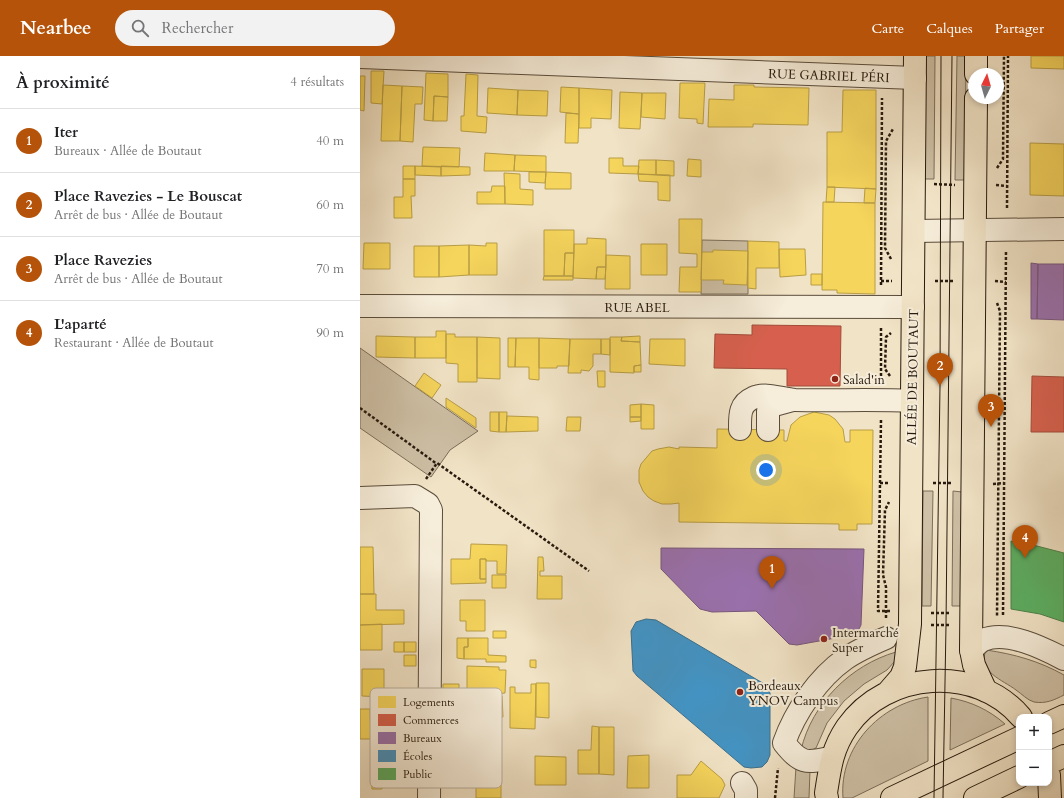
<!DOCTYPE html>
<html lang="fr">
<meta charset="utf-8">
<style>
body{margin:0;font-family:Cardo,serif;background:#f2f2f2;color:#202124}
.controls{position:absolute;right:12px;bottom:12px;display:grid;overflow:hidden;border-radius:8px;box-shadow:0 2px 6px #0003}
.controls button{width:36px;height:36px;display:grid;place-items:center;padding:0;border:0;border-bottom:1px solid #e0e0e0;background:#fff;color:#202124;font:20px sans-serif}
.compass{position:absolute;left:608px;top:12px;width:36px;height:36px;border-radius:50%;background:#fff;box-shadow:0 2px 6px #0003;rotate:5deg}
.you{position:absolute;left:406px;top:414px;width:14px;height:14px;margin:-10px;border:3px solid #fff;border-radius:50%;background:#1a73e8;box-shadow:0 0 0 6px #1a73e833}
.badge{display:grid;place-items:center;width:26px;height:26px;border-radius:50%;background:#b45309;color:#fff;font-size:13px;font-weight:700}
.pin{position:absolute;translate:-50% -33px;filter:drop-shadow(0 1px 2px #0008)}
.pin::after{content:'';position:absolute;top:21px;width:14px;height:12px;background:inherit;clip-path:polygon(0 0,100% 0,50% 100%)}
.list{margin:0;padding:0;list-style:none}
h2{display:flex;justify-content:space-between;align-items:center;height:52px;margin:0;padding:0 16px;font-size:17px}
h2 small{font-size:13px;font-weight:400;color:#757577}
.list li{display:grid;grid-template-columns:26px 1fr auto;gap:12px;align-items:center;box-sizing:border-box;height:64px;padding:0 16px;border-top:1px solid #e0e0e0}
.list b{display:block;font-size:15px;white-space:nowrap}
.list p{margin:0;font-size:13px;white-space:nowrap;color:#757577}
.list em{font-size:13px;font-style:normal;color:#757577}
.icon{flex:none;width:22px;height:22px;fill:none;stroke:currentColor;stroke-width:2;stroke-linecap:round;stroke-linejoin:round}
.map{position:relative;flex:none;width:704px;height:742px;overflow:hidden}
header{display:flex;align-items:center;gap:24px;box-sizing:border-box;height:56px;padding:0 20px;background:#b45309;color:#fff}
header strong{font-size:19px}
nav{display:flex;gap:22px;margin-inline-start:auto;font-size:14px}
.search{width:280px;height:36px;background:#f2f2f2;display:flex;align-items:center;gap:10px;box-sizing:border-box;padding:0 14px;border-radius:22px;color:#757577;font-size:15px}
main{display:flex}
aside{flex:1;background:#fff}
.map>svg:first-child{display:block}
.green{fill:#cfc1a7;stroke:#7b6e5a}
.homes{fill:#f6d55c;stroke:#b89d44}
.shops{fill:#d6604d;stroke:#a24b3a}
.offices{fill:#9970ab;stroke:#77567c}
.schools{fill:#4393c3;stroke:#3b6f8c}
.public{fill:#5aae61;stroke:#4b8248}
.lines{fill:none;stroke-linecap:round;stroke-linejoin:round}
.minor-casing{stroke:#5a4c3b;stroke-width:24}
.major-casing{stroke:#271a0d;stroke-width:24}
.path{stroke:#271a0d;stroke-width:2.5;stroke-dasharray:3 2;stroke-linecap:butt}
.minor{stroke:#f6edda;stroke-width:22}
.major{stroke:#f1e3c6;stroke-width:22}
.tram{stroke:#271a0d;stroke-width:1}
.poi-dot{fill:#8f2418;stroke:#f6edda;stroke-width:1.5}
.labels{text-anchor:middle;stroke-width:4;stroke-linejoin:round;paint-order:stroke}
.street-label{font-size:13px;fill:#271a0d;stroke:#f6edda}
.poi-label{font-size:13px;fill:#271a0d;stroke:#f6edda;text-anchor:start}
.key{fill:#f6edda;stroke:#b8ae9c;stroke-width:1}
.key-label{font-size:11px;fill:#271a0d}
</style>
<header>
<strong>Nearbee</strong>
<div class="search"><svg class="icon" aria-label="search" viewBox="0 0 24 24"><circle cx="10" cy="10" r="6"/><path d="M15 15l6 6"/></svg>Rechercher</div>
<nav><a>Carte</a><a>Calques</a><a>Partager</a></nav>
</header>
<main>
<aside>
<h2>À proximité<small>4 résultats</small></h2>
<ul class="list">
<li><span class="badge">1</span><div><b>Iter</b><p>Bureaux · Allée de Boutaut</p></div><em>40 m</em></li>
<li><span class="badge">2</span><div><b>Place Ravezies - Le Bouscat</b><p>Arrêt de bus · Allée de Boutaut</p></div><em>60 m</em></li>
<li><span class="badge">3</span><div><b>Place Ravezies</b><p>Arrêt de bus · Allée de Boutaut</p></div><em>70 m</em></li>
<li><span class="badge">4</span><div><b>L'aparté</b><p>Restaurant · Allée de Boutaut</p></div><em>90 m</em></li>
</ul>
</aside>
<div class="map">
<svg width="704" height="742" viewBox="0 0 704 742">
<rect width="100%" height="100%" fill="#f1e3c6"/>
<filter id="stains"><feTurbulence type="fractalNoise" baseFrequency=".005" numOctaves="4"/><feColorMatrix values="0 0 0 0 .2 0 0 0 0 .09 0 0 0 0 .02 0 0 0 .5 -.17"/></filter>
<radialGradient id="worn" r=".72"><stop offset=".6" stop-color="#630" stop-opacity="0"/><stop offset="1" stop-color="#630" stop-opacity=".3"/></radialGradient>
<path class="green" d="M566,0h9l-1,123h-10z
M597,0h9l-1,124h-10z
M342,184l46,1v53h-47z
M0,292l118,83 -28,19 -19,27 -71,-49z
M563,435h10l-2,115h-9z
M593,435l9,1 -1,114h-9z
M626,594c28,4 53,11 78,25v20c-10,5 -18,9 -30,7 -7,-2 -12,-8 -18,-12 -13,-10 -39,-18 -30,-40z
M536,596l-1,9 -8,9 -23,14 -20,17 -17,22 -11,25 -6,3 -9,-1c11,-47 50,-85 95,-98z
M568,641v64l-76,37h-9c-4,-51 37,-94 85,-101z
M591,642c21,4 38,12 54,26l-55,26z
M436,711l14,3 -1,28h-15z"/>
<path class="homes" d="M671,0h33v13l-33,-1z
M11,15h13l-2,33 -11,-1z
M66,17l22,1v23l-14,-1 -1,25 -9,-1z
M106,18l12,1 -1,41 10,1 -1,16 -25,-2v-15h3z
M0,20h5l-1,35 -4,-1z
M320,27h25l-2,41 -6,-1v-4l-18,-1z
M23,29l19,1 -2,55h-19z
M374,29h20v2l55,1 -1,37 -55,-1v3h-45l1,-28 25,1z
M42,30l21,1 -1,17h-7l-2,38 -13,-1z
M201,31l18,1v26l-19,-2z
M128,32l30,2 -1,25 -30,-2z
M219,32l33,2 -1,29 -20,-1v10h-12z
M158,34l30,1 -1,25 -30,-1z
M483,34h33v99l-49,-2v-55h15z
M260,36l22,1 -2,36 -21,-1z
M282,37h24l-1,26 -24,-2z
M74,40l14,1 -1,24h-14z
M206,57l13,1 -1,29h-13z
M670,87l34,1v52l-34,-1z
M63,91l37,1 -1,19 -37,-1z
M125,97l30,2 -1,16h-30z
M155,99l31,1v16l-32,-1z
M249,102h14v8h16l-1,8 -29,-1z
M328,103l13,1v17l-14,-1z
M279,104h17v15l-18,-1z
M296,104l18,1v15l-18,-1z
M43,110h12v13h-12z
M55,110l26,1v9l-26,-1z
M81,110l29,1v8l-29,1z
M169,116h17l-1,11 -16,-1z
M186,116l25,1v16h-26z
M144,117l16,1v15l13,1v15l-28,-1z
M278,118l32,1v26l-12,-1v-18l-19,-1z
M43,123h12v17h-4l1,22h-18v-21h9z
M132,130h13v18h-28v-12h14z
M467,131h8l-1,15h-8z
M505,132l11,1 -1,14h-11z
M463,146l52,1v91l-38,-1v-3h-15z
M319,163h23l-1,73h-22l1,-25h17v-13l-18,-1z
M184,174h30v23h-9l-1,23h-20z
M227,182l19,1v28h-9l-1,12 -23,-1 1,-34h13z
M388,185l31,1v26h-23v21l-8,-1z
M4,187h26v26h-27z
M126,187h11v32h-28v-30l17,1z
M281,188h26v31h-26z
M109,189v30l-30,2v-31z
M54,190h25v31h-25z
M419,193h26l1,26 -26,2z
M353,194l35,1 -1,34 -24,-1 1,-4h-23l1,-28h11z
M205,197h9l-1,23h-9z
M246,199l24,1v33h-25z
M237,211h9l-1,12h-9z
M451,218h11v11h-11z
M184,220h29v4h-30z
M76,275h10v27h-31v-21h21z
M86,278h9v3h22v45h-19v-18l-12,-1z
M16,280l39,1v21l-39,-1z
M280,280v6l-19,-1 1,-4z
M117,281l23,1v41l-23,-1z
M250,281h12l-1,4 19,1 1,23 -7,1v7l-24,-1z
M148,282h8l-1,29h-7z
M156,282h23v42l-10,-1v-12h-14z
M179,282l31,1 -1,27h-12v2h-18z
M210,283h31v15h-8v12l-4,5 -8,-1v3h-13z
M241,283h9v16l-9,-1z
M290,283h35v27l-36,-2z
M281,309v7h-7v-6z
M237,315h8v16h-7z
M64,317l17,12 -9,13 -17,-12z
M86,342l30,20v10l-30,-21z
M281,348v13h-11v-12z
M281,348l13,1v24h-13z
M130,356h9v20l-9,-1z
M139,356h8l-1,20h-7z
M454,356l15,3 6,4 8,10 2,13h5v-12h23l-1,94h-15v6h-18v-6l-160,-2v-19l-8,1h-9l-8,-3 -6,-4 -5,-6 -4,-9v-12l2,-6 11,-13 6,-2 11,-2 10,2v-2l38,1v-19l67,1v11h3l4,-16 9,-8z
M147,360l31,1v14l-32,1z
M207,361h14l-1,14h-14z
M270,361h11v4l-11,1z
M111,488l36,1 -1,29h-9v-13h-11v-2h-6v20h6v4l-35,1v-25h19z
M0,491h13l1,47h-14z
M178,501h5l1,14h-4v5h22v23h-25z
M120,503h6v20h-6z
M132,519h14v13h-14z
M0,538h16v16h28v14l-44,1z
M100,544h25v31h-19v-10h-6z
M22,568v26h-22v-25z
M133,575h13v7h-13z
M97,582h11v9h-4v12l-7,-1z
M108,582h20v17l18,1v6h-20v-3h-22v-12h4z
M34,586h10v10h-10z
M44,586h12v10h-12z
M44,599h12v11h-12z
M170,604h6v8l-6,-1z
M107,610l32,1v3h7l-1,23 -11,1v-4h-27z
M2,613h22v28l-22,-1z
M176,627h13v35l-13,-1z
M83,628h16v11h-16z
M171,628h5l-1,45 -25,-1v-41h5v6h16z
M107,640h35l1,21h-24v-4h-12z
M0,653h10l1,30h-11z
M232,670l7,1v47h-21v-24h13z
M239,671h15v48l-15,-1z
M289,699v33h-22l1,-32z
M175,700l31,1v28h-31z
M109,704l32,1v37h-25v-22l-8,-1z
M11,705h34v24l-11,1v-4h-12v7h-10z
M341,705l21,18 3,6 -6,13h-42v-23h14z"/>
<path class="shops" d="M392,269l89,1 -1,60h-53v-17l-73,-1 1,-34 37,1z
M672,320l32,1v55h-33z"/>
<path class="offices" d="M671,207l7,1 -1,55h-6z
M678,208h26v56l-27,-1z
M301,492l203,1 -3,76 -3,6 -6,4 -55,10 -8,-1 -33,-33 -44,1 -12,-3 -39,-40z"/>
<path class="schools" d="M286,563l10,1 110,65 4,8v62l-3,7 -5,5 -11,1 -7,-1 -107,-91 -4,-5 -2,-40 5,-9z"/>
<path class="public" d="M651,485l22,4 31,8v69l-24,-8 -29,-5z"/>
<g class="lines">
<g class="minor-casing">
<path id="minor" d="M0,1l555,21
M554,175l150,-2
M0,250l553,1
M380,373c0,-13 -1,-25 13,-31 13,-6 28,1 42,2 39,1 78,-1 117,1
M408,374v-19l3,-5 22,-6
M0,442l55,-2 13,8 3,6 -2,288
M611,594c4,-3 8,-8 12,-10 24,-10 60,8 81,19
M471,702c-26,5 -30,6 -47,-15 11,-31 34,-65 61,-84 13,-9 27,-15 41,-21
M382,727l4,7v8"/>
</g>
<g class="major-casing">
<path id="major" d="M616,18v-18
M616,42l-5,552 3,15 12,26
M528,636l13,-15 4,-10 5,-43 5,-568
M689,667l15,-7
M689,707l15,-7
M689,719l1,23
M467,742l-1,-5c4,-26 6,-44 21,-66 39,-56 129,-63 174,-10
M532,742l127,-60
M615,742l44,-21"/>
</g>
<path class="path" d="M637,112l6,-9 1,-103
M574,128l21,1
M636,129l11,1
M647,152l1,-152
M531,203l-6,-11 1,-107 7,-12
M521,225h11
M575,225h19
M635,225l11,1
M521,229l1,-187
M637,247l3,8 -3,306
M521,272v51
M530,320l-5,-7 1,-32 5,-4
M0,352l77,56
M521,364l-3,191h12
M66,423l11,-16 152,108
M520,427h10
M573,427h19
M633,428l11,-1
M571,557h19
M643,559l3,-364
M526,562v-31l-3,-12 2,-65 4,-8
M571,569h19
M415,742l3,-30"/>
<use href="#minor" class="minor"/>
<use href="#major" class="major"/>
<path class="tram" d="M574,742l6,-412 1,-330
M583,742l3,-173 6,-569"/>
</g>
<g class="poi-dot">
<circle cx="475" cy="323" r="4"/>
<circle cx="464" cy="583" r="4"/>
<circle cx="380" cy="636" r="4"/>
</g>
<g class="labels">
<g class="street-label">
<text transform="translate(469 19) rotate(2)" y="5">RUE GABRIEL PÉRI</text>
<text x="277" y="256">RUE ABEL</text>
<text transform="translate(552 321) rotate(-89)" y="5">ALLÉE DE BOUTAUT</text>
</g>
<g class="poi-label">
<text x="483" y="328">Salad'in</text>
<text x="472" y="581">Intermarché<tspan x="472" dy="15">Super</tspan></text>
<text x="388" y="634">Bordeaux<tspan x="388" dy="15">YNOV Campus</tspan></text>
</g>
</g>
<rect x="10" y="632" width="132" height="100" rx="6" class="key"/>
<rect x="18" y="640" width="18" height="12" fill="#f6d55c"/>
<rect x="18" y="658" width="18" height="12" fill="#d6604d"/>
<rect x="18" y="676" width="18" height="12" fill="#9970ab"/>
<rect x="18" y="694" width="18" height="12" fill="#4393c3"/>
<rect x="18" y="712" width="18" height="12" fill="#5aae61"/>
<g class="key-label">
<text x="43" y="650">Logements</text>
<text x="43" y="668">Commerces</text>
<text x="43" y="686">Bureaux</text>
<text x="43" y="704">Écoles</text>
<text x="43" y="722">Public</text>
</g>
<rect width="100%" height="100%" filter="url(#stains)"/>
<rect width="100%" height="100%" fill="url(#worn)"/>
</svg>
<div class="controls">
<button>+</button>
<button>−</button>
</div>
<svg class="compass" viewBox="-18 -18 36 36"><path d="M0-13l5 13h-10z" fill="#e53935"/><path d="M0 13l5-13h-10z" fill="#757577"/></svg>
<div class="you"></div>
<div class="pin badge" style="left:412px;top:533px">1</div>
<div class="pin badge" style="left:580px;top:330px">2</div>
<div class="pin badge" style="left:631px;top:371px">3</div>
<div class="pin badge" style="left:665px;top:502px">4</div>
</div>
</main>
